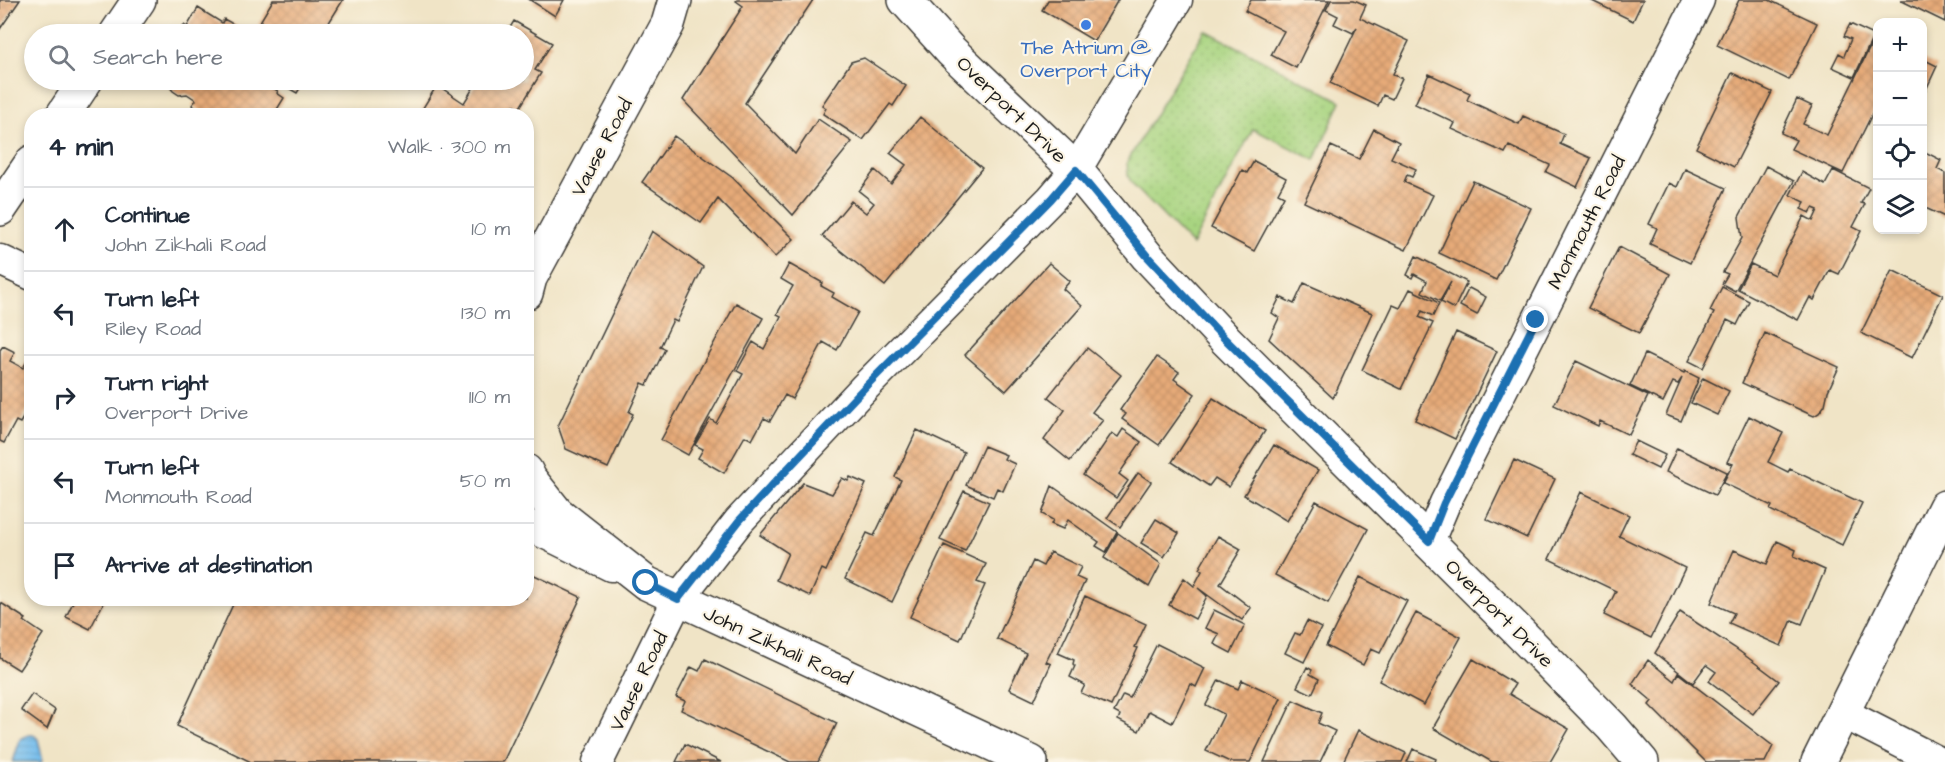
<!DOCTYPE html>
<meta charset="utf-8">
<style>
body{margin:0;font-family:"Architects Daughter",sans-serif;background:#f2f2f3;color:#1f2937}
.controls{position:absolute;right:18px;top:18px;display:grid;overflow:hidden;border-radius:12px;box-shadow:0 3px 9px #0003}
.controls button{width:54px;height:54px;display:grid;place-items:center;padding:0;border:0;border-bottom:2px solid #e0e1e3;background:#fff;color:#1f2937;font:30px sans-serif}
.stop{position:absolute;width:18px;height:18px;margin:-14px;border:4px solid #1f6fb2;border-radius:50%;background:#fff}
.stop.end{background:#1f6fb2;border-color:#fff;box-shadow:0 2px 6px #0008}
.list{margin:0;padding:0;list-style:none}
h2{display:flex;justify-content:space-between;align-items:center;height:78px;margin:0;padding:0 24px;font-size:26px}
h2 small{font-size:20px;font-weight:400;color:#747a83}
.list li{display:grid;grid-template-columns:39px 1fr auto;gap:18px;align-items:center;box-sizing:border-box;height:84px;padding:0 24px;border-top:2px solid #e0e1e3}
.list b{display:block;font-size:22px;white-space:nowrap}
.list p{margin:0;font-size:20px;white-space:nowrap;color:#747a83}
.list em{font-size:20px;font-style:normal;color:#747a83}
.icon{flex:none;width:33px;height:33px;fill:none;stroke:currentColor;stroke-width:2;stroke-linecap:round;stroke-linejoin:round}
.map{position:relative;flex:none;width:1945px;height:762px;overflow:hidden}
.search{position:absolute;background:#fff;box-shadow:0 3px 9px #0003;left:24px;top:24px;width:510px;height:66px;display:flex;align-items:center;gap:15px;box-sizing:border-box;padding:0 21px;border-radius:33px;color:#747a83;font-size:22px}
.panel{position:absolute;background:#fff;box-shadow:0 3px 9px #0003;left:24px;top:108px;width:510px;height:498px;border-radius:24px}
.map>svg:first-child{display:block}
.grass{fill:url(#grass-dots);stroke:#62784e;stroke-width:1.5}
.water{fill:url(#water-rules);stroke:#486c84;stroke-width:1.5}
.building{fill:url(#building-cross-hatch)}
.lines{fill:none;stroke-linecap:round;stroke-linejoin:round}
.street-casing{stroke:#3c3a36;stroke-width:33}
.secondary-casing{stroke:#3c3a36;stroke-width:36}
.street{stroke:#fff;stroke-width:30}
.secondary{stroke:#fff;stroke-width:33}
.route{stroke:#1f6fb2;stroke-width:8}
.shop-dot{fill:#3f7fe0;stroke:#fcf5e5;stroke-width:2}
.labels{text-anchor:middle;stroke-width:4.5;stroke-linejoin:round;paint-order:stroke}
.shop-label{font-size:20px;fill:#366cbe;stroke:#fcf5e5}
.street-label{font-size:20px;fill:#1c1c1c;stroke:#fcf5e5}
</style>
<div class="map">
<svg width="1945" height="762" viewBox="0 0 1945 762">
<defs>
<pattern id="grass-dots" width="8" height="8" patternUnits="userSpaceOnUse" patternTransform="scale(1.5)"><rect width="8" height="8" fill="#a8d480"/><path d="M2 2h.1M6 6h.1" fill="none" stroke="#90b56e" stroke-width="1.8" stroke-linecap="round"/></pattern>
<pattern id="water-rules" width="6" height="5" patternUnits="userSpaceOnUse" patternTransform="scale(1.5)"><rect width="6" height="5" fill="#75bded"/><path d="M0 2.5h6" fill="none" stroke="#65a2cb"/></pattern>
<pattern id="building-cross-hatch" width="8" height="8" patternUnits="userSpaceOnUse" patternTransform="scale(1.5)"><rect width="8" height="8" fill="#e6aa78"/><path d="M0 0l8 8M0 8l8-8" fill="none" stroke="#c59267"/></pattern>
</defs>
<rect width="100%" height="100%" fill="#fcf5e5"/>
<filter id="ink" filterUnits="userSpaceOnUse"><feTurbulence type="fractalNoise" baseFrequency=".0167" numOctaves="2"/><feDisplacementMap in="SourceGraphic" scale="12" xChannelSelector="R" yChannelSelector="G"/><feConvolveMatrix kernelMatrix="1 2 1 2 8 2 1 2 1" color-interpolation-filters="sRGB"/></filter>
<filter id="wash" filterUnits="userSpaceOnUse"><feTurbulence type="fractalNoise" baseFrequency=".008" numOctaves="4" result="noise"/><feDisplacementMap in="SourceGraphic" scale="24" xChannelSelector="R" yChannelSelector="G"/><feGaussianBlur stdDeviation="1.35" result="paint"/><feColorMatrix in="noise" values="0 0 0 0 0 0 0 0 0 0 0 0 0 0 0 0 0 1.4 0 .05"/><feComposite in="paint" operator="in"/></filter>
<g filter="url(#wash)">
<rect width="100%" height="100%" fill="#f0e4c6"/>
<path class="grass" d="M1205,30l136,71 -26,59 -62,-31 -61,116 -59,-60 -5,-9 -1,-14z"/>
<path class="water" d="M28,735h6l4,4 5,23h-30l7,-23z"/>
<g id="blocks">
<path class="building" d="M0,0h20l-20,29z
M273,0h70l-21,34h-56l2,-3 -10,-6z
M530,0h34l-9,16z
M737,0h76l-68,103 50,51 23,-35 34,23 -59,73 -110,-115 60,-94 -7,-5z
M1048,0h70l-24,41 -52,-31z
M1251,0h78l-33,68 -25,-13 13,-24 -39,-20z
M1331,0h23l12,5 -6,13 49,23 -16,33 9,4 -10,21 -9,-4 -5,11 -48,-23 27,-56 -4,6 -19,-9 4,-8 -12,-6z
M1590,0h53l-10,21z
M1739,0h30l48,23 -28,57 -72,-35z
M1900,0h45v22z
M198,8l24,15 2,-4 27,15h-73l6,-9 3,2z
M514,21l38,22 -17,27 6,3 -22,36 -5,-4 -7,11h-89l19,-31 27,18 14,-23h46v-46h-18z
M1850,24l24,11 -20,42 -22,-10 7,-14 5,3 7,-17 -7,-3z
M1875,37l3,1v64l-35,71 -52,-24 5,-9 -15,-7 16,-34 15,7 -9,18 24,11z
M864,58l42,28 -13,20 -3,-2 -27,36 -40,-26 3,-6 -4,-3 29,-43z
M1923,59l14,7 -12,26 -2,-1z
M1732,73l40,19 -38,75 -38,-19z
M1429,74l41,19 -3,7 52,24 4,-8 41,18 -4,10 31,14 -14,29 -31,-15 4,-7 -41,-19 -4,7 -53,-24 3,-6 -40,-19z
M170,80h90l18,11 -1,2 7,5 -11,18h-65l-16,-11 4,-5 -9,-6 -8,1 -6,-4 -4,-5z
M274,80h31l-8,13z
M920,117l62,51 -97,118 -63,-50 29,-35 15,12 8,-10 -15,-12 16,-21 16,14 15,-19 -16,-12z
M1374,129l25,13 -8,16 25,11 -4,8 -5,-2 -3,7 29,13 -27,55 -102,-48 27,-56 28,13z
M674,136l59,42 61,61 -19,18 -57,-58 -17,24 -59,-41z
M1923,151l18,9 -4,9 8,4v44l-22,-10z
M1254,161l32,17 -8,15 6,3 -30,55 -43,-23 31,-58 5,3z
M1766,166l28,15 -59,110 -13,-7 6,-10 -5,-2 19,-34 -3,-21z
M1685,169l41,19 -36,75 -40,-19 7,-16 -8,-4 20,-41 8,4z
M1833,170l36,18 -8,15 4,1 -12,23 8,4 -22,43 -9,-4 -16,30 -4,-3 -12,23 -60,-31 13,-25 23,11 30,-59 9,5 5,-11 -5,-2 -3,5 -9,-4 4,-7 -15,-7 12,-23 23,13z
M1473,181l58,27 -35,72 -57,-27z
M652,231l51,36 -26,55 -4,-2 -13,27 5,2 -18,36 -5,-2 -13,29 4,2 -25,54 -42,-19 -8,-23z
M1619,247l51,27 -31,59 -51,-25z
M1416,256l51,26 -13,27 -13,-7 10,-20 -11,19 -18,-9 5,-11 -13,-7 -2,4 -5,-3z
M1049,263l21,18 -7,8 19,17 -76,85 -41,-36z
M789,264l34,19 -2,3 13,7 -2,4 26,15 -21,38 -14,-8 -31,57 -7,-4 -15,26 -6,-3 -12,22 -7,-4 -21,37 -26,-15 5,-9 -8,-4 15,-26 6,4 27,-49 -6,-3 16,-29 11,7 17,-33 -4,-2 16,-28 -12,-7z
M1892,270l51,25 -31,63 -51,-25z
M1304,283l68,30 -39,85 -64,-59 10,-21 -7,-5 8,-16 14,7z
M1722,287l27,14 -12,24 -10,-5 -24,48 -14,-7 25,-48 -4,-2z
M1469,288l17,9 -9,18 -17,-9z
M1410,289l29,14 -6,13 -11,-5 -3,6 14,6 -32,66 -39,-19 31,-65 7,3z
M736,303l27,15 -75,137 -27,-15z
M1456,332l41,19 -42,88 -40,-19z
M1765,333l74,34 -11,24 -3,14 -6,8 -5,3 -7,-3 -65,-30z
M3,346l12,6 -5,9 13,7 9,-16v51l-12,20 -4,-2 -12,22 -4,-2v-91z
M1087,348l34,27 -29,37 11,8 -33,41 -26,-21 21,-30 -17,-13z
M1645,354l39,19 1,-2 14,7 -18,43 -15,-6 16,-37 -4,6 -5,-2 -10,20 -33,-16z
M1157,357l22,15 -5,7 21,15 -36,51 -37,-26 4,-5 -6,-4z
M1576,361l72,35 -19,39 -29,-14 -2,5 -44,-21z
M1703,378l26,13 -12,24 -26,-12z
M1213,398l52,33 -36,56 -14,-9 -6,8 -37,-24z
M1749,416l34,17 -15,29 20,10 2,-3 72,34 -20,42 -72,-35 2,-4 -49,-23 10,-19 -6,-2z
M1123,429l18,13 -22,32 9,7 -12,17 -33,-23 29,-42 6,4z
M917,430l47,22 -72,150 -47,-23 22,-46 7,3 27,-56 -6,-3z
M1636,441l29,14 -7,14 -29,-14z
M1274,445l44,25 -31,51 -43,-26z
M984,446l22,9 -2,4 11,5 -12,27 -6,-3 -4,9 -27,-12z
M1677,448l50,24 -12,23 -49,-23z
M1514,460l41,19 -28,59 -41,-19z
M1138,473l13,9 -31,45 -13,-9z
M850,477l16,7 -40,87 -4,-2 -12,27 -34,-16 12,-27 -28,-18 43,-52 29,11 10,-16 6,3z
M1052,486l65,46 -11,20 -10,-6 3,-4 -31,-22 -5,9 -12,-5 2,-4 -11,-6z
M964,491l25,11 -24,49 -25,-11z
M1581,492l48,23 -10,21 66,32 -34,70 -47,-23 12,-24 -67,-32z
M1316,501l52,28 -40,74 -53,-28z
M1156,519l23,14 -15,24 -23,-14z
M1118,533l43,31 -12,23 -45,-29z
M1218,536l23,13 -21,35 31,24 -9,12 -44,-32 9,8 -12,23 -26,-14 15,-27 10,8 8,-15 -3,-2z
M1777,541l19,9 -2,6 31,14 -23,54 -10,-4 -11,26 -52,-23 5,-10 -23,-10 23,-53 33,14z
M944,545l42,19 -9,18 8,3 -25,55 -50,-23z
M1050,552l31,15 -5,10 9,4 -39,81 5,2 -17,37 -25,-12 17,-36 -29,-14 36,-78 10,5z
M526,571l55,26 -78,165h-252l-74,-36 59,-128h290z
M1360,577l47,24 -27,52 -9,-4 -8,16 -37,-19z
M1085,596l61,28 -11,23 3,1 -27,58 -30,-13 4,-8 -15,-8 5,-11 -2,-2 1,-4 -16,-7z
M75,598h31l-16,31 -24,-12z
M1,603l25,16 -2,2 19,13 -24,36 -19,-12z
M1214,610l31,15 -14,28 -17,-9 5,-10 -14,-6z
M1680,612l55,36 44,33 -26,33 -44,-33 7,-9 -10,-7 -13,18 -38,-30z
M1416,613l45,24 -37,68 -45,-24z
M1307,621l14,7 -17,34 -19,-9 10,-20 5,2z
M1157,644l48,24 -9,19 -5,-3 -19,39 -23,-12 -10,20 -21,-11 2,-5 -6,-3 9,-17 7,3z
M705,659l132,64 -19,39h-28l-109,-52 4,-9 -9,-4 15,-30 8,4z
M1473,659l42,25 -6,10 60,35 -19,33h-58l-59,-34z
M1648,660l26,21 4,-8 95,73 -8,16h-59l-57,-57 3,-4 -20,-17z
M1307,667l5,3 -2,4 9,5 -7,15 -15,-7z
M1219,680l19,9 4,-9 39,18 -31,64h-20l-24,-11 18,-37 -18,-9z
M32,694l23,16 -8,19 -26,-19z
M1293,700l29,13 -4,10 17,8 -15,31h-56z
M1358,730l48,23 -4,9h-59z
M685,744l36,18h-45z
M1413,749l23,10 -1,3h-28z"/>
</g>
</g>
<g filter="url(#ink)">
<use href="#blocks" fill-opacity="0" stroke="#3c3a36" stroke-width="1.5"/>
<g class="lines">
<g class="street-casing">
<path id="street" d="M0,260l32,15
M526,524l85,42
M1429,541l16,-38 254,-503
M1843,713l96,49
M598,762l80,-163 61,-78 126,-134 186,-188 25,-29 101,-170"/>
</g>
<g class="secondary-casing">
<path id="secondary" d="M905,0l46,51 125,119 71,86 77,82 292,291 96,98 30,35
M116,34l23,-34
M62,116l24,-36
M0,209l32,-47
M526,293l4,-15 138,-254 7,-24
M526,471l4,8 27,34 89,70 385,179
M1818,762l127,-255"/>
</g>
<use href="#street" class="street"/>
<use href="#secondary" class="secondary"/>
</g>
</g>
<g class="lines" filter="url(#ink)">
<path class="route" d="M646,583l32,16 61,-78 40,-43 86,-91 186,-188 25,-29 71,86 77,82 205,203 15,-38 92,-183"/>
</g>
<circle class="shop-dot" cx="1086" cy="25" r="6"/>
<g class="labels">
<g class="shop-label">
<text x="1086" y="54">The Atrium @<tspan x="1086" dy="23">Overport City</tspan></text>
</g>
<g class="street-label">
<text transform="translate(1012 109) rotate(44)" y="7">Overport Drive</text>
<text transform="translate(601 147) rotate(-62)" y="7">Vause Road</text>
<text transform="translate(1586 222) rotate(-63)" y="7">Monmouth Road</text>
<text transform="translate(1500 613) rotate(45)" y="7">Overport Drive</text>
<text transform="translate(778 645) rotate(25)" y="7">John Zikhali Road</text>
<text transform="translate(638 681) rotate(-64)" y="7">Vause Road</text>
</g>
</g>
</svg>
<div class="controls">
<button>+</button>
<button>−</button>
<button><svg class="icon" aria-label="locate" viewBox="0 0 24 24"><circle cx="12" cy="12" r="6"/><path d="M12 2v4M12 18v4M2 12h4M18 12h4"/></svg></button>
<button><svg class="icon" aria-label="layers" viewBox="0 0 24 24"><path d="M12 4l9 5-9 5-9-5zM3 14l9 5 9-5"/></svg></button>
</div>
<div class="stop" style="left:646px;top:583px"></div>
<div class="stop end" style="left:1536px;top:320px"></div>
<div class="search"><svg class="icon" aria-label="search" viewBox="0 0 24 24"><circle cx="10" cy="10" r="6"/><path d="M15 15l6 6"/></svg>Search here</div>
<section class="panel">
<h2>4 min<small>Walk · 300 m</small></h2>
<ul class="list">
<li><svg class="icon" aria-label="ahead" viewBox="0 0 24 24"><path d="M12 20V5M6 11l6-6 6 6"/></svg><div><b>Continue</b><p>John Zikhali Road</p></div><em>10 m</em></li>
<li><svg class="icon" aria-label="left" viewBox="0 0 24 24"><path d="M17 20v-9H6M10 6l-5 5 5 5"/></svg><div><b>Turn left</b><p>Riley Road</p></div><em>130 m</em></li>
<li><svg class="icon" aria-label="right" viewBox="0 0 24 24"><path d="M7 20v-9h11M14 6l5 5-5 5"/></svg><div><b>Turn right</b><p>Overport Drive</p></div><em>110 m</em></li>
<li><svg class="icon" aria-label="left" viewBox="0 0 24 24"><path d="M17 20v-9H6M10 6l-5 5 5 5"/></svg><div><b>Turn left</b><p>Monmouth Road</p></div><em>50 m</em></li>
<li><svg class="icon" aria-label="arrive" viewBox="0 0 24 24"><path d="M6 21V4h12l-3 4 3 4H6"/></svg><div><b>Arrive at destination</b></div></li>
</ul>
</section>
</div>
